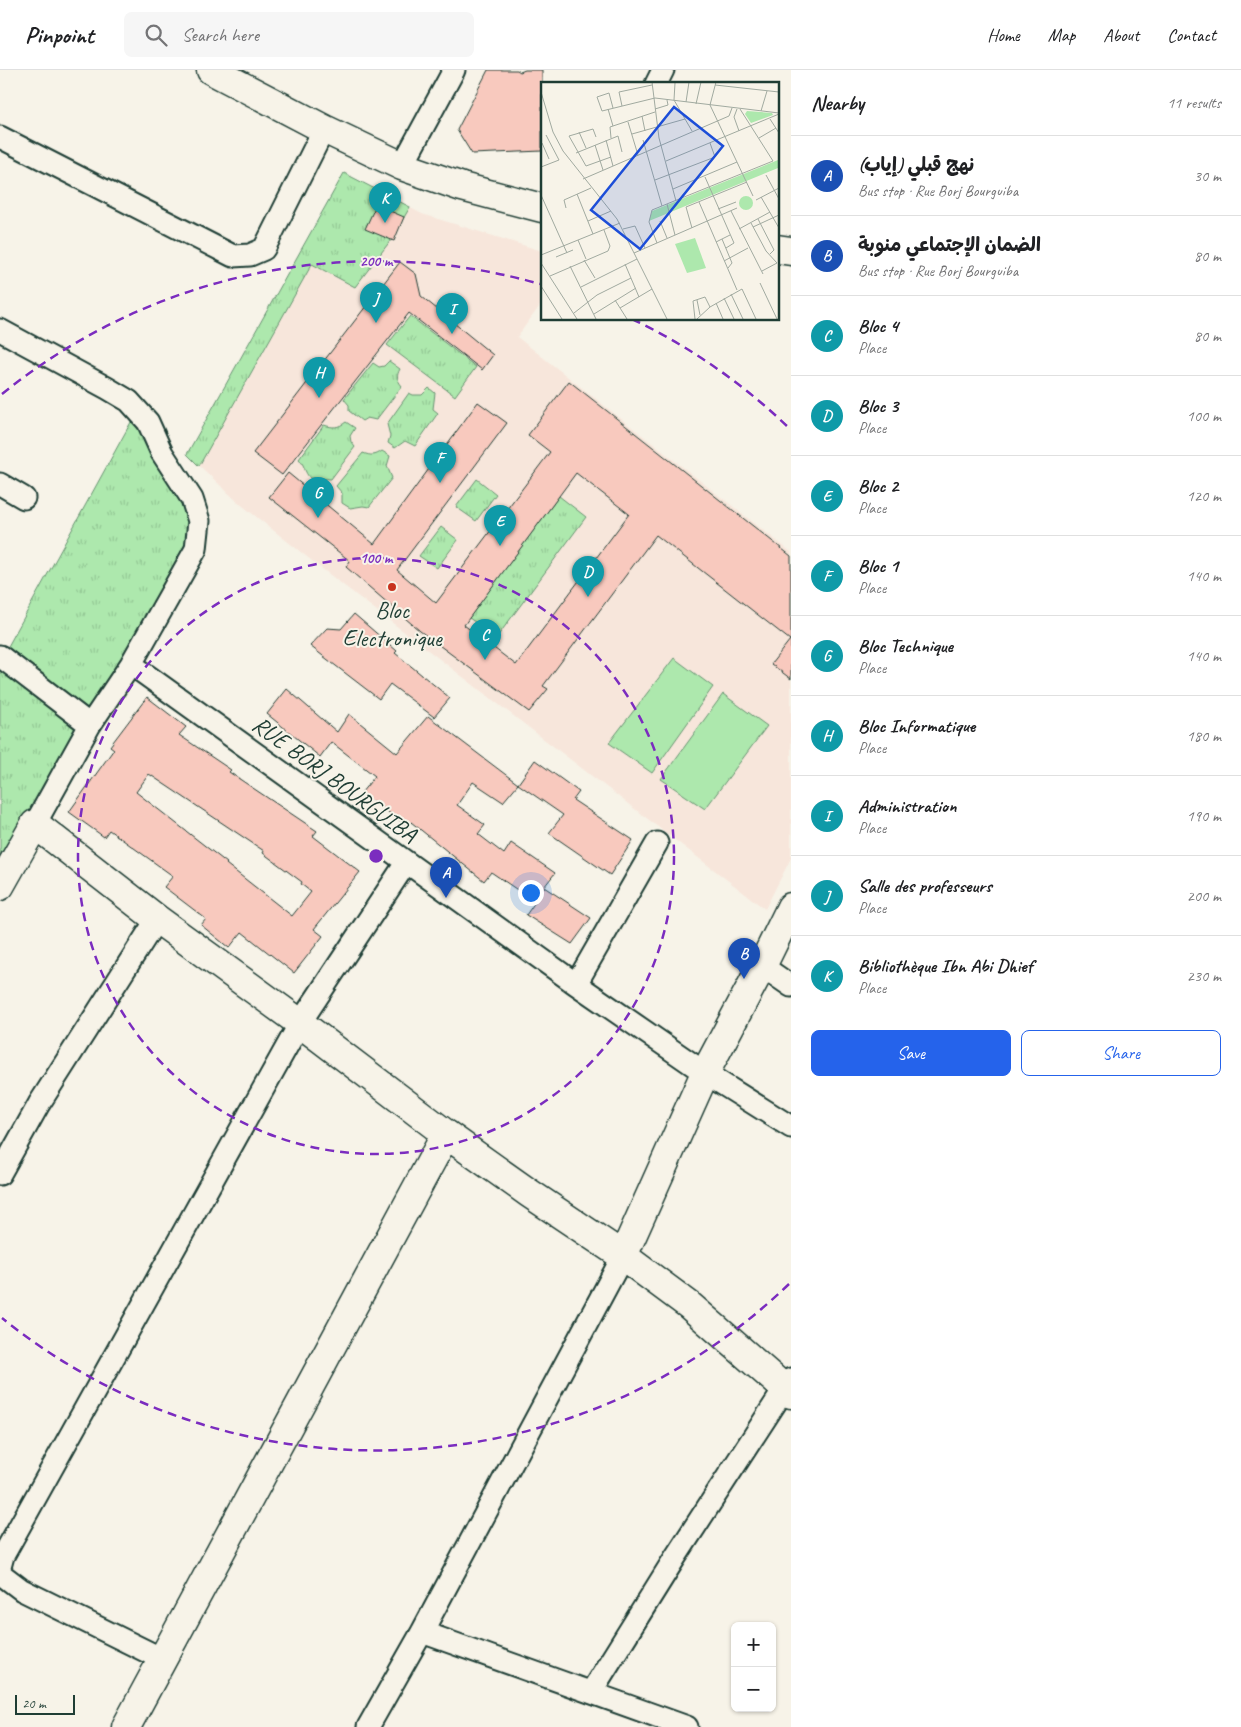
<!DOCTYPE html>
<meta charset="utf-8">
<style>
body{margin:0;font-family:Caveat,"Playpen Sans Arabic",sans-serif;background:#f6f6f6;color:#202124}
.controls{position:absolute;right:15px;bottom:15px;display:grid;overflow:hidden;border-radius:8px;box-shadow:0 1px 4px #0004}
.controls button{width:45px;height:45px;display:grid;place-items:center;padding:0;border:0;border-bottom:1px solid #e0e0e0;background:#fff;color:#202124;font:25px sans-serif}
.scale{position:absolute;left:15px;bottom:12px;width:60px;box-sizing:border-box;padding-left:5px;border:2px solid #1f3d34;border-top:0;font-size:14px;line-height:18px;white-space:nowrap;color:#1f3d34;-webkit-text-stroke:4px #f7f3e8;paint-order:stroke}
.you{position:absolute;left:530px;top:822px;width:18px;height:18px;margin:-12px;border:4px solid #fff;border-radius:50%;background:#1a73e8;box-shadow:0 0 0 8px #1a73e833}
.badge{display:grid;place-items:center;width:32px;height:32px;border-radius:50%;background:#2563eb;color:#fff;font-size:16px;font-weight:700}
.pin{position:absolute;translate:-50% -41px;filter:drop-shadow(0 1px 2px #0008)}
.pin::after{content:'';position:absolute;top:26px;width:18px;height:15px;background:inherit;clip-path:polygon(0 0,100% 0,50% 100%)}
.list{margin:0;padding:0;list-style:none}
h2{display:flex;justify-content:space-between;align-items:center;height:65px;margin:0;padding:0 20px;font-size:21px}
h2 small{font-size:16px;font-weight:400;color:#757577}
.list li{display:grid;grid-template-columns:32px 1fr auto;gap:15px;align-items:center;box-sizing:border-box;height:80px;padding:0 20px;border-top:1px solid #e0e0e0}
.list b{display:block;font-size:19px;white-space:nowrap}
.list p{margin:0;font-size:16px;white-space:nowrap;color:#757577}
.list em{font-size:16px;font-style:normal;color:#757577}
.actions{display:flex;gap:10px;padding:15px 20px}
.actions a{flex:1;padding:11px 0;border:1px solid #2563eb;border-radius:8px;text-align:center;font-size:18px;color:#2563eb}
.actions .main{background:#2563eb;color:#fff}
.icon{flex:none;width:28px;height:28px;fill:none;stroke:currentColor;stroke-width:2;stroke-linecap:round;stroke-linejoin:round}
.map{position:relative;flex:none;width:791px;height:1657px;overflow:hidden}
header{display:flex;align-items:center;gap:30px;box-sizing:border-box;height:70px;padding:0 25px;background:#fff;border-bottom:1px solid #e0e0e0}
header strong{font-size:24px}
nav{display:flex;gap:28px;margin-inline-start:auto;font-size:18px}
.search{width:350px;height:45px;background:#f6f6f6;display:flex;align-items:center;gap:12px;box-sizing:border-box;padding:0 18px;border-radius:8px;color:#757577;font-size:19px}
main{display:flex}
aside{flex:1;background:#fff}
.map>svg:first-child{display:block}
.built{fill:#f7e6db}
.park{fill:url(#park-tufts);stroke:#669270}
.pitch{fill:#ade8ad;stroke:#669270}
.building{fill:#f8c9be;stroke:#1f3d34;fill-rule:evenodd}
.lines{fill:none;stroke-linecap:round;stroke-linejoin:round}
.street-casing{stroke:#1f3d34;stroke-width:25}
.secondary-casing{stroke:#1f3d34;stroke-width:31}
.street{stroke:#f7f3e8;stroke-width:21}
.secondary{stroke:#f7f3e8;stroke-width:28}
.ring{fill:none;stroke:#7b2cbf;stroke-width:2.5;stroke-dasharray:9 6}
.poi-dot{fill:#c8321e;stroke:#f7f3e8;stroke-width:2}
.labels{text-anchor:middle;stroke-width:4;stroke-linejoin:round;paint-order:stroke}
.poi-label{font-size:24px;fill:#1f3d34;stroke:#f7f3e8}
.street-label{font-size:24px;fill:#1f3d34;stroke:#f7f3e8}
.inset-road{fill:none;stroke:#a1aaa0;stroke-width:1}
.view{fill:#1d4ed8;fill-opacity:0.15;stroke:#1d4ed8;stroke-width:2.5}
.inset-edge{fill:none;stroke:#1f3d34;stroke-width:2.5}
.centre{fill:#7b2cbf;stroke:#f7f3e8;stroke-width:2.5}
.ring-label{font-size:15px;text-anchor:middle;font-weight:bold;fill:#7b2cbf;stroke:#f7f3e8;stroke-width:4;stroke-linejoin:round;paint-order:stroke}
</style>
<header>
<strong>Pinpoint</strong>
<div class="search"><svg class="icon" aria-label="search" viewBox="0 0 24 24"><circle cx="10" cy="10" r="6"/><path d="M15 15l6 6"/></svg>Search here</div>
<nav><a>Home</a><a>Map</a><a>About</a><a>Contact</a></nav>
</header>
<main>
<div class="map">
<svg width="791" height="1657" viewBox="0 0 791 1657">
<defs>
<pattern id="park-tufts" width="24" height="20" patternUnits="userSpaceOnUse" patternTransform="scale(1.25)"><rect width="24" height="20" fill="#ade8ad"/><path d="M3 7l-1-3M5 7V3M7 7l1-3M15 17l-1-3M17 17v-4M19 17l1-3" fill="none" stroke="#94c895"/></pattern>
</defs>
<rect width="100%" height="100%" fill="#f7f3e8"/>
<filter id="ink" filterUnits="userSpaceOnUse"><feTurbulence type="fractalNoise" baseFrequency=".02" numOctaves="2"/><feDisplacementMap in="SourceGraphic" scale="10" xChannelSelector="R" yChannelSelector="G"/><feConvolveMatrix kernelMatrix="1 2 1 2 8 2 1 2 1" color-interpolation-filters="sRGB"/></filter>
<g filter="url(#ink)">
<path class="built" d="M344,103l78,41 120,37v52l-25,34 274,215v306l-26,51 -444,-341 -82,-65 -52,-49z"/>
<path class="park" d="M344,103l66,34 -19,33 -36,47 -43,-23 -113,202 -12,-12z
M410,246l66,51 -21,29 -68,-51z
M389,291l11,8c-4,7 -3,11 2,17l-26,34 -9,-2 -5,3 -13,-10v-6l-5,-6 29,-36 6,4 5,-1z
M429,318l6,5 -2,16 5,4 -23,33 -10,-5 -10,7 -7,-5 2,-7 -3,-12 22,-31 4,2h9z
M136,343l53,104 -1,22 -188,340v-218z
M346,352l9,6 -5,8 1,6 4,5 -24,32 -21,-1c-6,-6 -5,-13 -11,-19l25,-34c9,3 14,3 22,-3z
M382,381l8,5 -3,10 5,12 -23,29 -6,-1 -13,2 -8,-5v-10l-6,-7 27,-33c8,3 12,3 19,-2z
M477,409l19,15 -20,27 -20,-14z
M559,426l27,21 -89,120 -28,-19z
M441,457l17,13 -21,28 -18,-12z"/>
<path class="pitch" d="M674,588l39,29 -61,86 -43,-30z
M723,624l44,32 -62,83 -44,-30z"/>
<path class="building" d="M488,0h29l3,2 5,-2h17v81l-70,3 -15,-24z
M376,135l28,12 -10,24 -29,-12z
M400,192l16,12 5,22 72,59 -11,15 -73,-57 -127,162 -29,-22z
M569,311l222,175v123l-20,-15 19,-24 -134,-105 -113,151 5,3 -19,23 -109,-81 -74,-64 4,-6 -81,-64 19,-24 86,71 104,-142 29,21 -110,147 39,33 114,-151 -22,-17zM576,403l53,41 -113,151 -52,-40z
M354,544l43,37 -2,2 55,45 -16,19 -44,-33 -11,15 -69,-53 17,-18 14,1z
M287,619l50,43 12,-18 48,39 31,-37 90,68 -15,18 -30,-20 -16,23 28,20 -7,9 26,20 7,-11 44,30 -11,14 47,31 -19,26 -46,-29 9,-13 -44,-30 -7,9 -73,-59 -3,4 -47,-33 14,-17 -44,-34 -11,15 -53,-43z
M147,627l39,30 -7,8 52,35 -2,2 88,59 -4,5 47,36 -46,57 9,7 -29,37 -52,-41 -13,16 -28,-23 5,-6 -42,-32 9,-11 -64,-46 -5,7 -35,-25 45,-63 -4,-3zM149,704l115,77 -1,2 39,29 -1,2 10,8 -19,24 -66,-52 1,-1 -91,-71z
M535,690l44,32 -6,8 60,40 -23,35 -61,-42 14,-18 -45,-31z"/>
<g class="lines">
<g class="street-casing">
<path id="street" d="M656,14l7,-14
M0,67l233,119 17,-1 14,-6 60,-120
M402,96l52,-96
M0,260l107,58 22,13 19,21 14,31 30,46 7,22 -3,28 -65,115 -41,61 -55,99
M0,414l24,14
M0,586l90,69
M131,594l445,320 129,89 86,54
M762,896l29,20
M576,914l81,-141
M0,1104l39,-70 118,-185
M0,1497l3,-11 297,-533 106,-160
M0,1497l1,7 21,16 140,69
M422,1562l265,95
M591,1622l85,-136 115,-177
M368,1657l54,-95 201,-376"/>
</g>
<g class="secondary-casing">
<path id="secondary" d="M211,0l113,59 78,37 60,21 80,21
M777,179l14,2
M0,816l35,-62 122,95 143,104 146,111 83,59 94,63 66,49 102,89
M623,1186l82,-183 57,-107 29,-59
M126,1657l320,-593"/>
</g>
<use href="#street" class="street"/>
<use href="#secondary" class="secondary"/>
</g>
</g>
<g class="ring">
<circle cx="376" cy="786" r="298"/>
<path d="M789 1214A595 595 0 0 1 2 1248M2 324A595 595 0 0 1 540 214M632 249A595 595 0 0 1 789 358"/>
</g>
<circle class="poi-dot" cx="392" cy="517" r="5"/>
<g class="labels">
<g class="poi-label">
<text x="392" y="548">Bloc<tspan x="392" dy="28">Electronique</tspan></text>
</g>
<g class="street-label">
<text transform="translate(335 709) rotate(36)" y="8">RUE BORJ BOURGUIBA</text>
</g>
</g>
<g transform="translate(541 12)">
<rect width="238" height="238" fill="#f7f3e8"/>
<path d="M198 121a7 7 0 1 1 14 0a7 7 0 1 1-14 0Z" fill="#ade8ad"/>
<path d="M206,29l25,2 1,2 -22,8 -6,-9zM237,78v8l-129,53 3,-10z" fill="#ade8ad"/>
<path d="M154,156l11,30 -19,5 -12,-29z" fill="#ade8ad"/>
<path class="inset-road" d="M111,0l7,56 17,63M175,0l-6,23 43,91M134,1l-1,17 18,31M174,3l64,7M0,10l12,40 10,19 54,68 50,100M145,20l3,-20M155,22l5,-22M81,24l-3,-14 33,-7M72,26l-4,-15 -12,4 5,14 53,-13 124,15M67,27l5,17M114,27l13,-4 -1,-5M196,27l-3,8 5,14M199,27l33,52M220,29l6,-20M101,34l3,15M229,37l9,14M87,40l10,33M38,50l7,16M91,52l53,-15M55,55l-3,-8 -24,7 17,30 25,-9M70,56l-1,-11 45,-15M218,56l17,-10M65,58l7,26M102,58l19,66M1,61l7,16M54,63l8,25M35,71l42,-17 4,16M125,79l113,-47M0,85l18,-7 -13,-25M225,93l13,24M164,95l29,66 -8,5M42,97l146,-63 3,-8M114,98l60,-23 -5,-14M132,107l64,-27M36,112l16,40M0,113l26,58M220,115l18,31M215,118l23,-12M158,120l38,88M126,122l8,31M25,126l-2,-8 27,-12M177,127l18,-7M190,129l32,63M217,137l16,31 -4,4M47,139l23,-10M119,139l7,17M210,141l15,28 11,12M212,145l26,-12M151,146l-6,-21 61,-25M82,147l12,-3 10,22M198,147l31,-17M181,157l10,24 -4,5M37,158l8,19M175,160l14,-7M116,161l-8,-21 3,-12 121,-49M93,171l103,-45M0,173l79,-32M15,175l17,-7M43,178l11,18M183,179l24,-13M0,181l36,56M84,182l14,33M29,184l26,53M221,189l15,-8M9,194l58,-25 2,-5 -6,-16M219,201l17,36M0,204l21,33M40,205l56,-28M190,212l12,25M183,216l10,21M74,218l12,19M156,218l3,15M175,221l7,16M79,226l32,-19M33,231l23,-18 34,-17M53,232l42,-26M154,237l-2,-18 12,-4 5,10M156,237l13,-12 32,-18 14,30"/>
<path class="view" d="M133,25l49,39 -83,103 -49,-39z"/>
<rect width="238" height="238" class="inset-edge"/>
</g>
<circle cx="376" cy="786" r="8" class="centre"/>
<g class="ring-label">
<text x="376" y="196">200 m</text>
<text x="376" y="493">100 m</text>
</g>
</svg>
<div class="controls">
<button>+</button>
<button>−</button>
</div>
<div class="scale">20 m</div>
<div class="you"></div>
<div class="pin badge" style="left:446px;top:828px;background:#1a4fb4">A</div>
<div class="pin badge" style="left:744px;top:909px;background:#1a4fb4">B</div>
<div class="pin badge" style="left:485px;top:590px;background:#0f9aa8">C</div>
<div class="pin badge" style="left:588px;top:527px;background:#0f9aa8">D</div>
<div class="pin badge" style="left:500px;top:476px;background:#0f9aa8">E</div>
<div class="pin badge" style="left:440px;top:413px;background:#0f9aa8">F</div>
<div class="pin badge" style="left:318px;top:448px;background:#0f9aa8">G</div>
<div class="pin badge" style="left:319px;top:328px;background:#0f9aa8">H</div>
<div class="pin badge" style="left:452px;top:264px;background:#0f9aa8">I</div>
<div class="pin badge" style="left:376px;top:253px;background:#0f9aa8">J</div>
<div class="pin badge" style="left:385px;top:153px;background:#0f9aa8">K</div>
</div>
<aside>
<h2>Nearby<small>11 results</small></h2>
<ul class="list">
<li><span class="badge" style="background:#1a4fb4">A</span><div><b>نهج قبلي (إياب)</b><p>Bus stop · Rue Borj Bourguiba</p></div><em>30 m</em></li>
<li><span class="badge" style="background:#1a4fb4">B</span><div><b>الضمان الإجتماعي منوبة</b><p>Bus stop · Rue Borj Bourguiba</p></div><em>80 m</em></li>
<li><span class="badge" style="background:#0f9aa8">C</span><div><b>Bloc 4</b><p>Place</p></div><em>80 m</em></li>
<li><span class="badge" style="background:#0f9aa8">D</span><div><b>Bloc 3</b><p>Place</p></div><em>100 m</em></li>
<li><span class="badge" style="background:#0f9aa8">E</span><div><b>Bloc 2</b><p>Place</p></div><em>120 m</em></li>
<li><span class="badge" style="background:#0f9aa8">F</span><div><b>Bloc 1</b><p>Place</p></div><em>140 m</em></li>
<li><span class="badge" style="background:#0f9aa8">G</span><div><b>Bloc Technique</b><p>Place</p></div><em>140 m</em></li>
<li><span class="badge" style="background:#0f9aa8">H</span><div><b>Bloc Informatique</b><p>Place</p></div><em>180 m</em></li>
<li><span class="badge" style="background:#0f9aa8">I</span><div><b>Administration</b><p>Place</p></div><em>190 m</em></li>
<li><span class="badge" style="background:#0f9aa8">J</span><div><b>Salle des professeurs</b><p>Place</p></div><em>200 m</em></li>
<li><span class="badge" style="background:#0f9aa8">K</span><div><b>Bibliothèque Ibn Abi Dhief</b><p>Place</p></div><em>230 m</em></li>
</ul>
<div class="actions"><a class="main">Save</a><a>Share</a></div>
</aside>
</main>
